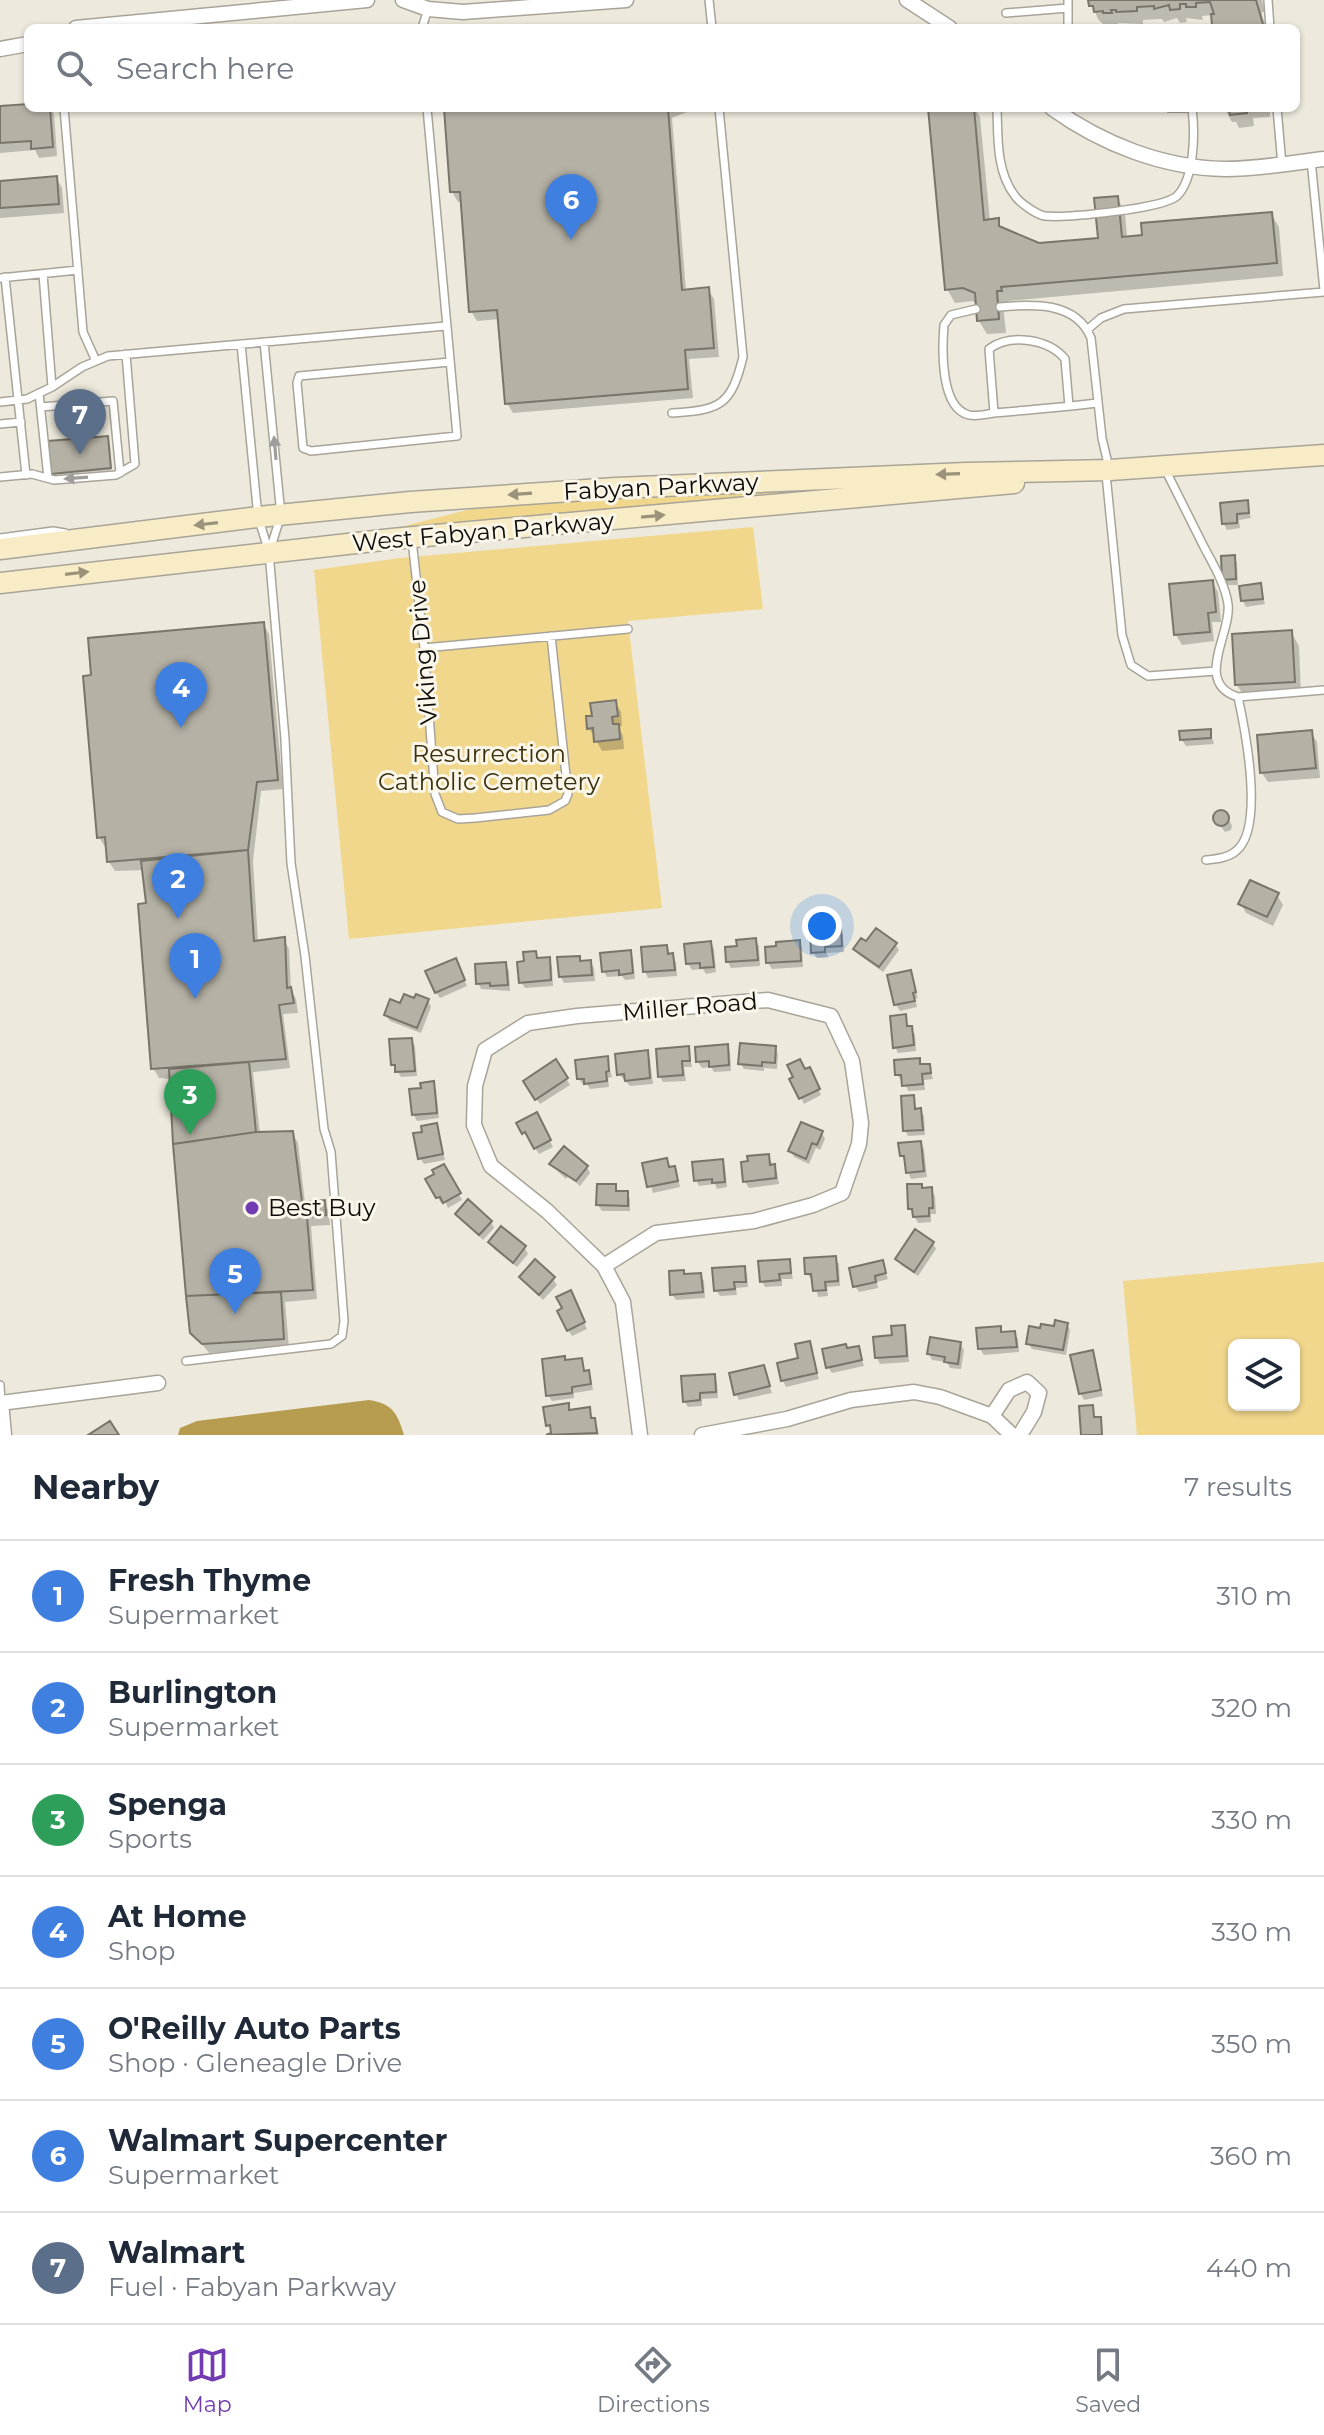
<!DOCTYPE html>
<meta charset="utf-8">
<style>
body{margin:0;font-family:Montserrat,sans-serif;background:#f2f2f3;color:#1f2937}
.controls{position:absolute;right:24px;bottom:24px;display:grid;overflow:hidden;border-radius:12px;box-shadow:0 2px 6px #0004}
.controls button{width:72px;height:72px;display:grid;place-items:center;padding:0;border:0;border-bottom:2px solid #e0e1e3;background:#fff;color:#1f2937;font:40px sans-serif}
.you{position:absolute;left:822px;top:926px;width:28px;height:28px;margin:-20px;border:6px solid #fff;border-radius:50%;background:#1a73e8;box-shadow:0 0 0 12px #1a73e833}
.badge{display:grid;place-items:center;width:52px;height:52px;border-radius:50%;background:#723bb1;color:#fff;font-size:26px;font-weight:700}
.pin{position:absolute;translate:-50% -66px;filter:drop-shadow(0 2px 4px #0008)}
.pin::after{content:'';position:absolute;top:42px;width:28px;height:24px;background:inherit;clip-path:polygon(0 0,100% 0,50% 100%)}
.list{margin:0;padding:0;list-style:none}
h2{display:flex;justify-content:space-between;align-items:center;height:104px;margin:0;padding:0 32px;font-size:34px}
h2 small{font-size:26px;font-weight:400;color:#747a83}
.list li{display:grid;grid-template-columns:52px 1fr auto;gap:24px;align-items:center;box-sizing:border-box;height:112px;padding:0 32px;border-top:2px solid #e0e1e3}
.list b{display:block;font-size:30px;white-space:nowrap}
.list p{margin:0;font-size:26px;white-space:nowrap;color:#747a83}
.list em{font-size:26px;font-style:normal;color:#747a83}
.icon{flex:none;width:44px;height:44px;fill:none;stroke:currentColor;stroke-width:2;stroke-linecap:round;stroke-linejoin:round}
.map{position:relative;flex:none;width:1324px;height:1435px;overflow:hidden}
.search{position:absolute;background:#fff;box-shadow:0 2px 6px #0004;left:24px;right:24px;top:24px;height:88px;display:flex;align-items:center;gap:20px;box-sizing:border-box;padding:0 28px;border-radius:12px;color:#747a83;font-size:30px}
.sheet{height:888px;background:#fff}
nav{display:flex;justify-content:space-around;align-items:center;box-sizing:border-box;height:112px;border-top:2px solid #e0e1e3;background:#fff;font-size:22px;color:#747a83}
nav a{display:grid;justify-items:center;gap:4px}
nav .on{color:#723bb1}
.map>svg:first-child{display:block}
.green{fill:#f1d78c;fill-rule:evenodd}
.water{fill:#b59c4f}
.shadow{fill:#0003}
.building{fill:#b5b1a5;stroke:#79756a;stroke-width:2}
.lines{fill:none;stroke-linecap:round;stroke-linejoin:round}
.lane-casing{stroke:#a8a499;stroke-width:10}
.street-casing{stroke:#a8a499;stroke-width:17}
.secondary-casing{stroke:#a8a499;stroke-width:23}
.lane{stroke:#fff;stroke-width:7}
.street{stroke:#fff;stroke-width:14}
.secondary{stroke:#f8ecc6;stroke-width:20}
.oneway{fill:#9e9d9c}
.oneway2{fill:#9a927a}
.poi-dot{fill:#723bb1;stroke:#faf6e9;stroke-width:3}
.labels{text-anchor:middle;stroke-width:6;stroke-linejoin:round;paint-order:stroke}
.street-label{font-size:24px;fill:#0d0b07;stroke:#faf6e9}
.park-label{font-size:24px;fill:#3a2f0c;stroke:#faf6e9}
.poi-label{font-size:24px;fill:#0d0b07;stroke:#faf6e9;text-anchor:start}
</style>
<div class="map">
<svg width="1324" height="1435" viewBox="0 0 1324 1435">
<rect width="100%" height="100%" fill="#ede9dc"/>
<path class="green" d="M966,480l-562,52v-6l110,-28z
M753,527l10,82 -135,12 34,287 -313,31 -35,-369 86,-12z
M1324,1262v173h-187l-14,-154zM1294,1345v60h-60v-60z"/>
<path class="water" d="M369,1400c24,4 28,13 35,35h-226l2,-7 17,-7z"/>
<path class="shadow" d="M1090,0h172l3,12h-3v4l5,12h-51l-3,-13 -11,1 1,4 -17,-2 1,4 -7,1 -3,-5 -13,4 -2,-3 -19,1v4l-25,-1v3h-5l-2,-2h-8l-5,-5z
M28,106v2h22l4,6 3,42 -18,2 -4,-8 -35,3v-45z
M446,108h242l1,3 -17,7 14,173 22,-1 6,9 5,58 -30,2 4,39 -180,15 -6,-10 -7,-84 -23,2 -6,-10 -8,-110 -5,1 -6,-10z
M930,108h45l5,9 10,104h7l5,8 36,16 62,-6 17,-41 8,14 2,26 144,-24 8,13 4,49 -275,25v3h-5l3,29 -19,1 -8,-13 -1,-17 -6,-3 -17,2 -8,-14z
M1224,108h49v1h-3v8l-17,1 1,8 -15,2 -3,-6h-4z
M56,178l6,10 2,25 -64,5v-35z
M107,438l4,32 -57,5 -1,-2z
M1246,502l5,16 -12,2 1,8 -13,2 -3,-6z
M1234,557l3,6 1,22h-10l-4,-6z
M1212,582l6,10 3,30h-9l2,19 -32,4 -6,-10 -5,-49z
M1260,585l5,19 -19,3 -3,-6z
M263,624l6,10 14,155 -22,2 -8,70 5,81 26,-3 5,10 2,41 5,9 2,14 -15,1 7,54 -37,4 7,62 32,-1 6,10 7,60 19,-1 5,10 1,13 -19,1 6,73 -32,3 4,46 -80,5 -17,-21 -17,-188 -4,-65 -12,-1 -6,-10 -5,-163 -4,-35 -29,1 -6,-9 -1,-15h-3l-6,-10z
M1291,632l8,14 2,49 -56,3 -8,-13 -3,-50z
M615,702l6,10 1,14h-4l5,10 1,13 -22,2 -13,-23 5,-10z
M1210,731l4,13 -28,2 -4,-6v-7z
M1311,732l6,10 3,36 -52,4 -6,-9z
M1221,812l6,3 5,11 -1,4 -6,2 -10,-13z
M1277,895l6,10 -10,21 -27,-13 -5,-9z
M840,929l3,6 1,17 -17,1 1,4 -11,1 -4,-6z
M755,940l4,6 1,20 -29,2 -3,-6 11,-14z
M799,942l3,6 1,19 -31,2 -4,-6z
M710,943l4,6 2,23 -10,2 -3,-5 -11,1 -4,-6z
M895,944l4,6 -16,22 -24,-17 -4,-6z
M666,947l10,15 1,14 -29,2 -3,-6z
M630,952l3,7 2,20 -10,1 -3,-4 -15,1 -3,-6z
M535,954l4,6h9l4,6 1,20 -28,2 -4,-6 5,-19z
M579,958l2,5 9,-1 4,6 1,13 -31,2 -3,-6z
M505,964l4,7 1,20 -29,-2 -3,-6z
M458,966l9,20 -27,12 -4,-6z
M910,972l8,26 -3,1 2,8 -17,4 -4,-6z
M428,1001l3,6 -10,26 -31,-12 -4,-6z
M905,1016l4,12 6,6 1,17 -18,2 -3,-6z
M411,1040l4,6 2,30 -16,1 -8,-13z
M727,1046l3,6 1,19 -17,1 -3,-5 -9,1 -4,-6z
M688,1048l4,19h-8l2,14 -23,1 -3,-6z
M775,1048l3,6 -1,15 -13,-1v3l-20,-2 -4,-6z
M647,1053l3,6 3,25 -23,2 -11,-12z
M607,1059l5,18 -4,1 1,9 -19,2 -3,-5 -4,1 -4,-6z
M919,1060l3,6h7l4,13 -9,1 1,10 -17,1 -4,-11h-3l-4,-6z
M556,1062l14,23 -30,19 -15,-22z
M812,1076l9,19 -17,9 -12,-24z
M433,1083l3,6 3,29 -22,3 -3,-6 9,-25z
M913,1097l4,13h3l4,6 1,19 -17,1 -3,-6z
M536,1115l17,32 -14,7 -20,-30z
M436,1125l9,35 -21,4 -4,-6 4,-25z
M822,1133l3,6 -5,11 -4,-2 -7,16 -15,-7 -3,-6z
M920,1143l4,6 3,28 -16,2 -9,-24z
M768,1156l9,16 2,12 -30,4 -4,-6z
M666,1160l4,9 4,-1 3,6 3,13 -27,6 -8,-28z
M722,1161l3,6 2,20 -10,2 -2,-5 -16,2 -3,-6z
M551,1165l36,2 3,6 -10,13 -12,-10 -2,3z
M443,1166l19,34 -14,8 -3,-7 -4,2 -13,-23 9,-5z
M615,1186l4,7h8l3,6v12h-28l-4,-6z
M921,1186l3,4 7,-1 4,7 1,18h-5v8l-13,1 -8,-14z
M457,1214l34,8 3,6 -11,12z
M501,1229l24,19 3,6 -11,13 -23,-18 -4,-6z
M933,1243l3,6 -18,27 -17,-11 -4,-6z
M835,1258l4,6 1,22 -13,1 1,9 -10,1 -4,-18h-3l-4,-6z
M789,1261l4,18h-11v7l-17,1 -3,-6z
M882,1263l6,16 -11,3 1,6 -19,4 -4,-6z
M743,1268l4,6 1,13 -12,1 1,7 -17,1 -4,-6z
M700,1275l4,6 1,17 -29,2 -4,-6 13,-18z
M521,1277l32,2 4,6 -14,15z
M573,1299l14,30 -15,7 -4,-6z
M1067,1324l3,6 -4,25 -34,-6 -4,-6z
M904,1327l3,7 2,28 -29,2 -3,-6z
M1000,1328l3,6 11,-1 4,6 1,13 -35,3 -4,-6z
M809,1343l10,36 -33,8 -3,-6 18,-22z
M960,1344l4,6 -3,19 -11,-1 -3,-6 -15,-2 -3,-6z
M858,1348l6,18 -32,7 -4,-6 19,-17z
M1092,1352l11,44 -19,4 -3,-6z
M581,1360l4,13 3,-1 3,6 2,12 -19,3v5l-22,3 -4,-6 18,-33z
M763,1367l9,26 -33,7 -3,-6z
M714,1376l3,6 1,16 -16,1v7l-14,1 -4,-6z
M568,1406l3,5 18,-2 8,17 2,9h-46l-5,-10z"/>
<path class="building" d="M1088,0h168l8,28h-49v-3h-3l-1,-11h3l-4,-12 -14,1v4h-10v-3h-6v5l-10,1 -1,-5 -15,4v-3l-17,1v4l-21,1v-2h-5l1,3h-9v-2l-9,1 -1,-6h-4z
M28,104v4h22l3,39 -22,2v-8l-31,2v-37z
M444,108h224l14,182 27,-3 5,61 -29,2 3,39 -183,15 -8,-94 -28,2 -9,-120h-10z
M928,108h46l10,112 15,-2v8l40,17 59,-5 -4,-40 24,-2 4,41 20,-2 -1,-12 131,-11 5,51 -276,24 1,4h-5l2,28 -22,2 -2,-28 -12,-5 -18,2z
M1222,108h25v5l-17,2 -1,-6z
M57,176l2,28 -59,4v-27z
M108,436l3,32 -60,6 -3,-33z
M1248,500l1,13 -12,1v9l-15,1 -2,-21z
M1235,555l1,24 -14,1 -1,-24z
M1213,580l3,32 -8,1 2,19 -36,3 -5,-51z
M1261,583l2,16 -22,2 -2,-15z
M264,622l14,158 -21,2 -9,68 -141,12 -2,-25 -8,1 -14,-162 8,-1 -3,-37z
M1292,630l3,52 -60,3 -3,-51z
M616,700l2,16 -6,1 1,7h6l1,15 -26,3 -1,-14 -6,1 -1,-13h6l-2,-13z
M1211,729v9l-31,2 -1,-9z
M1312,730l4,38 -56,5 -3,-38z
M1213 818a8 8 0 1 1 16 0a8 8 0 1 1-16 0Z
M248,850l6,91 31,-4 2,51 4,-1 3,16 -15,2 7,54 -135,10 -13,-165 8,-1 -5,-42z
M1250,880l29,13 -12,24 -29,-13z
M841,927l1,19 -17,1v5l-14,1 -1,-23z
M876,928l21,15 -18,24 -26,-18 8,-11 5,3z
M756,938l2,22 -32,2 -1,-15 12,-1 -1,-6z
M800,940l1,21 -35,2 -1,-16 11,-1v-4z
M711,941l3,26 -14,1v-5l-14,1 -2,-20z
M667,945l1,9 5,-1 2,17 -32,2 -2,-25z
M631,950l2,23 -14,2v-5l-17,2 -2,-19z
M536,951l1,7 13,-1 1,23 -32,3 -2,-21 7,-1 -1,-9z
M580,956v5l11,-1 1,15 -33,2 -2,-20z
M456,958l9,22 -30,13 -10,-22z
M506,962l2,23 -18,1v-3l-14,1 -1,-20z
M911,970l5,22 -3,1 2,8 -21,4 -7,-30z
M404,994l10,4 2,-4 13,5 -12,29 -33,-13 6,-16 10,4z
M906,1014l1,12h5l2,19 -21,3 -3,-32z
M412,1038l3,33 -20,1v-7h-4l-2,-26z
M740,1043l36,3 -1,17 -13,-1v4l-24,-2z
M728,1044l1,21 -20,2v-6l-13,1 -1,-15z
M689,1046l1,15h-8l1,14 -25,2 -2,-28z
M648,1050l2,28 -25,3 -1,-7 -7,1 -2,-21z
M608,1056l1,15 -3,1 1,9 -23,3v-5h-7l-2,-19z
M920,1058v6h10l1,9 -9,1 1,10 -21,2 -1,-11h-6l-1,-15z
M556,1059l12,19 -33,22 -12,-19z
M800,1059l5,10 5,-2 10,22 -21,10 -10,-20 4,-2 -6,-12z
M249,1062l7,70 -83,12 -4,-75z
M434,1081l3,32 -25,2 -3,-26 12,-1 -1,-5z
M914,1095l1,14 6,-1 2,22 -20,1 -2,-35z
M537,1112l14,28 -17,9 -9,-17 -3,2 -6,-11z
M801,1122l22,9 -6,14 -5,-2 -6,16 -18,-8z
M437,1123l6,31 -25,5 -5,-26 9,-1 -1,-6z
M293,1131l9,71 23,-2 1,15 -19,2 6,73 -127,6 -13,-152 83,-12z
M921,1141l3,30 -18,2 -2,-17h-4l-2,-13z
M564,1146l24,20 -12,15 -27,-17z
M769,1154l1,11 5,-1 1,14 -33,4 -2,-20 7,-1 -1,-5z
M667,1158l2,9 6,-1 3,15 -31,6 -5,-24z
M723,1159l2,23 -13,1v-4l-18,2 -2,-19z
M444,1164l17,29 -18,10 -3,-6 -4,1 -11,-19 9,-5 -2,-4z
M597,1184h19v7h12v15l-32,-1z
M907,1184h15v4l10,-1 1,21h-4v8l-16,1 -1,-8h-4z
M468,1199l24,22 -13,14 -24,-21z
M501,1226l25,20 -13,17 -25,-21z
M915,1229l19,13 -20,30 -19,-13z
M836,1256l2,25 -13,1 1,8 -13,1 -2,-17h-6l-1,-16z
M535,1259l20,18 -16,18 -20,-18z
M790,1259l1,14 -12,1 1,6 -20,2 -2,-21z
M883,1260l3,13 -11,3 1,6 -23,5 -4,-19z
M745,1266l1,16h-12l1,7 -21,2 -2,-23z
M684,1270v4l17,-1 2,19 -33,3 -1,-24z
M571,1290l14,32 -18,9 -10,-20 5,-3 -6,-11z
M281,1292l3,47 -82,5 -12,-11 -4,-37z
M1055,1320l13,3 -5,27 -37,-6 3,-18 11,2 1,-4 13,2z
M905,1325l2,31 -32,2 -2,-21 19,-2 -1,-9z
M1001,1326v6l14,-1 2,16 -39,2 -2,-21z
M930,1337l31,5 -3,22 -14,-2 1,-5 -18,-3z
M810,1341l7,32 -36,8 -4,-18 21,-5 -3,-14z
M846,1344l1,4 12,-2 3,14 -36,8 -4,-19z
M1093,1350l8,40 -22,4 -9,-39z
M565,1356v4l17,-2 2,13 5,-1 2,14 -19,3v6l-26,3 -4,-37z
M764,1365l6,21 -36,9 -5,-22z
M715,1374l1,18 -16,1v7l-17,2 -2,-26z
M569,1403v7l21,-3 1,11h4l2,15 -51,2 5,-2 -1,-8 -4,1 -3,-19z
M1093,1405l1,12h7l1,18h-21l-2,-29z
M110,1421l9,14h-31z"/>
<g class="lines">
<g class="lane-casing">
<path id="lane" d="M709,0l3,28
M1068,0v28
M1268,0l2,28
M1006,13l62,-5
M422,28l6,-19
M64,108l19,224 13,29
M427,108l30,328 -146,15 -8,-3 -6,-65 2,-7 151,-14
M997,108c1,30 -1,63 18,88 5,7 22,19 30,20 22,2 117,-7 132,-20 18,-18 18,-64 15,-88
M1169,108h19
M1277,108l5,57
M1311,160l13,130
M43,274l9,113
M5,277l21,198
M0,278l78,-8
M1000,307c32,-3 76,-6 91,31l11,100 7,30
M976,309l-25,6 -7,10c-2,24 -4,83 25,90 7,2 18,-1 25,-2
M1088,329l13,-11 23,-9 200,-17
M264,342l17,173 -11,35
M39,393l9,85
M0,402l27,-3 25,-12 30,-20 26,-11 338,-30
M1069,406l-4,-47c-16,-20 -55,-26 -76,-10l5,64c35,-3 70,-6 104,-10
M41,407l72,-6 7,72
M672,413c48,-3 59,-7 71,-56l-24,-249
M0,424l21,-2
M1165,469c13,26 26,52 39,78 9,17 21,37 24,57 4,29 -35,79 10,93l86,-7
M1106,474l16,161 9,30 17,11 68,-5
M0,477l32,-3 22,6 62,-5 19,-11 -9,-110
M0,538l53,-7 12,2
M412,540l12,108 11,146 7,18 16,7 17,-1 74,-8 16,-9 3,-7 -17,-158
M424,648l204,-19
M1206,860c10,-1 22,-2 30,-9 29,-23 9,-122 2,-154
M186,1361l145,-17 11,-8 2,-15 -13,-169 -7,-23 -19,-173 -14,-93 -6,-124 -16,-187 -11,-35 -17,-173
M0,1385l1,17"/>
</g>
<g class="street-casing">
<path id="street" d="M403,0l25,9 35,3 163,-12
M907,0l43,28
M76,28l291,-28
M0,49l28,-5
M1052,108c50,36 111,60 173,61 33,0 66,-6 99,-10
M604,1266l52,-33 98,-12 59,-16 29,-12 17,-49 2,-21 -9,-62 -21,-45 -63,-16 -191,16 -49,7 -43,27 -10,36 -1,39 17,41 56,45 57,55 19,36 17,133
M1,1402l3,33
M0,1403l158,-20
M992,1416l17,-26 18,-8 12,11 -5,19 -14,23
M702,1435l85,-16 64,-19 63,-8 26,5 52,19 20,19"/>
</g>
<g class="secondary-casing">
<path id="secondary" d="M0,549l258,-32 152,-15 206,-14 350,-15 144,-3 214,-15
M0,583l392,-44 622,-56"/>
</g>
<use href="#lane" class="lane"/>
<use href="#street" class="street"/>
<use href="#secondary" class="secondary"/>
</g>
<defs><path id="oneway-solid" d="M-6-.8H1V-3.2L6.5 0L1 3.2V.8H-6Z" transform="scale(2)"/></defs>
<g class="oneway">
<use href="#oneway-solid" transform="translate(275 448) rotate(-95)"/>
<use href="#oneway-solid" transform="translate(76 478) rotate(176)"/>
</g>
<g class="oneway2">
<use href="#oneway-solid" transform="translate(948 474) rotate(178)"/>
<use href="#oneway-solid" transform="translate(520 494) rotate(176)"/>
<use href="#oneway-solid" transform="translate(653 516) rotate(-5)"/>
<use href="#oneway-solid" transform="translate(206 524) rotate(173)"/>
<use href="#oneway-solid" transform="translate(77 573) rotate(-7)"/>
</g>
<circle class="poi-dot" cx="252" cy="1208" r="8"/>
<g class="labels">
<g class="street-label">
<text transform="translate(661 487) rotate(-3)" y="8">Fabyan Parkway</text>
<text transform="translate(483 532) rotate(-5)" y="8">West Fabyan Parkway</text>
<text transform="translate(423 652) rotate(-95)" y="8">Viking Drive</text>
<text transform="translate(690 1007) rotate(-5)" y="8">Miller Road</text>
</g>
<g class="park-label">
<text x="489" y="762">Resurrection<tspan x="489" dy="28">Catholic Cemetery</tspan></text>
</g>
<g class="poi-label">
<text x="268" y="1216">Best Buy</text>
</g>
</g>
</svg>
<div class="controls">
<button><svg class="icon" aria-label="layers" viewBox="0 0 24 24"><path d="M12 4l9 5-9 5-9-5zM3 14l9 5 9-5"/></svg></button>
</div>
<div class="you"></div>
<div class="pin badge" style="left:195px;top:999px;background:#3f7fe0">1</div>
<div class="pin badge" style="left:178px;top:919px;background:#3f7fe0">2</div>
<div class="pin badge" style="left:190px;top:1135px;background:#2e9e5b">3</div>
<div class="pin badge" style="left:181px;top:728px;background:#3f7fe0">4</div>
<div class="pin badge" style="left:235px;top:1314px;background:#3f7fe0">5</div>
<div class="pin badge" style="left:571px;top:240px;background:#3f7fe0">6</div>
<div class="pin badge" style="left:80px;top:455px;background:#5c6f8a">7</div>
<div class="search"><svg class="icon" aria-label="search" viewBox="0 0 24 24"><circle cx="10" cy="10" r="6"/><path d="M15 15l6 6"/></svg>Search here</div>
</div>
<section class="sheet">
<h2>Nearby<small>7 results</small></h2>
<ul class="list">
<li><span class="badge" style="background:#3f7fe0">1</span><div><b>Fresh Thyme</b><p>Supermarket</p></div><em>310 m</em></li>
<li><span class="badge" style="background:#3f7fe0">2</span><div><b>Burlington</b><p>Supermarket</p></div><em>320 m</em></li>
<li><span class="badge" style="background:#2e9e5b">3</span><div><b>Spenga</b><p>Sports</p></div><em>330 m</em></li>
<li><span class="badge" style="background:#3f7fe0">4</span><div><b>At Home</b><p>Shop</p></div><em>330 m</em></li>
<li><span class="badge" style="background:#3f7fe0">5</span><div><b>O'Reilly Auto Parts</b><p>Shop · Gleneagle Drive</p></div><em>350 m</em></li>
<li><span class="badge" style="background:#3f7fe0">6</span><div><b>Walmart Supercenter</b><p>Supermarket</p></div><em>360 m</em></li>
<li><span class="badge" style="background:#5c6f8a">7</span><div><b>Walmart</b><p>Fuel · Fabyan Parkway</p></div><em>440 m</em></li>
</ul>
</section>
<nav>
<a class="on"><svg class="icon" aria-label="map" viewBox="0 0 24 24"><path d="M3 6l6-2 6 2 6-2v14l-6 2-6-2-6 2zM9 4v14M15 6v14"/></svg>Map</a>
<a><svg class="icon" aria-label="directions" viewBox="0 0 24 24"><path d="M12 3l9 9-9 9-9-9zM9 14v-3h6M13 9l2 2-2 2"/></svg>Directions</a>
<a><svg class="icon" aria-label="saved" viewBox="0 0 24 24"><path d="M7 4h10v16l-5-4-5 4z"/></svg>Saved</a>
</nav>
